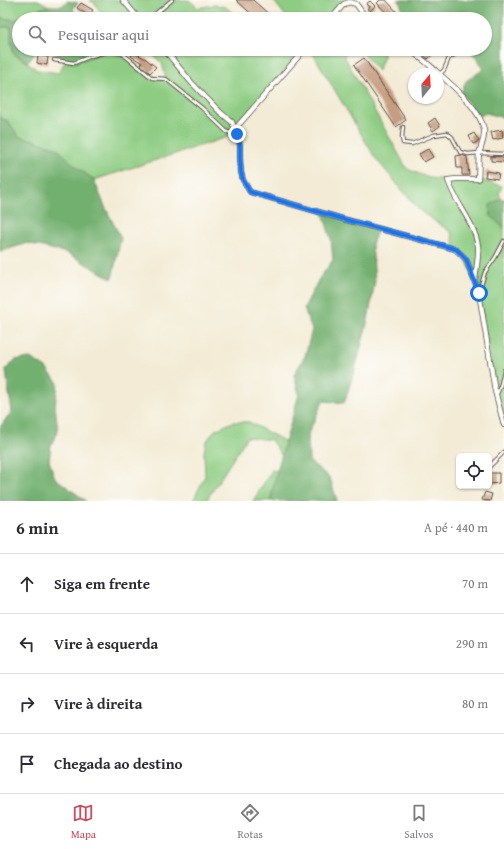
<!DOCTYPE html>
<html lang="pt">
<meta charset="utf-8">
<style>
body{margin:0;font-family:"Gentium Book Plus",serif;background:#f2f2f3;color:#2b2b33}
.controls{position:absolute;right:12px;bottom:12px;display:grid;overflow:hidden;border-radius:6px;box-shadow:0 1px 3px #0004}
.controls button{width:36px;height:36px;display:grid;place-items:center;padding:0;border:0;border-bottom:1px solid #e1e1e2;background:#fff;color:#2b2b33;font:20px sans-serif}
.compass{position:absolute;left:408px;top:68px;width:36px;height:36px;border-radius:50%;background:#fff;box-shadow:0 1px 3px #0004;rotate:18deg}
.stop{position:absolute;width:12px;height:12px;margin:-9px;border:3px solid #1a73e8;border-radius:50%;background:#fff}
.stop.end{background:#1a73e8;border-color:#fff;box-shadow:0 1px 4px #0008}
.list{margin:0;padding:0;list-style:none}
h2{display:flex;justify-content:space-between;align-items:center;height:52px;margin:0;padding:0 16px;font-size:17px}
h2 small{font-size:13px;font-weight:400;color:#7c7c81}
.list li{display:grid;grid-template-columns:26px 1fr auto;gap:12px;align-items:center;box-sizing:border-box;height:60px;padding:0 16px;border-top:1px solid #e1e1e2}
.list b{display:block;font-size:15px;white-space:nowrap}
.list em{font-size:13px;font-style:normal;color:#7c7c81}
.icon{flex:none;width:22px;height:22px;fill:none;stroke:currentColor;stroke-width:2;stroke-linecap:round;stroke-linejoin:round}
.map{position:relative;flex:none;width:504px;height:501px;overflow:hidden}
.search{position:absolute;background:#fff;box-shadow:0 1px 3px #0004;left:12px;right:12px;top:12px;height:44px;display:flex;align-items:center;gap:10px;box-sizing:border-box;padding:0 14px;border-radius:22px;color:#7c7c81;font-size:15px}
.sheet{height:292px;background:#fff}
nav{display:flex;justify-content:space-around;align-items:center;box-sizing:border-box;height:56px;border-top:1px solid #e1e1e2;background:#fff;font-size:11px;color:#7c7c81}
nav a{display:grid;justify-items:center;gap:2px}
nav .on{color:#d1495b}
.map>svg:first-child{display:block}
.green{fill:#8dcc82;stroke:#647b50}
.forest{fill:#72b070;stroke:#566d47}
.building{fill:#c69d82}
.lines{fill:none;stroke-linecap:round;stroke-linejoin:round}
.lane-casing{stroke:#574739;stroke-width:4.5}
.street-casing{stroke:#574739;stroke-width:6}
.lane{stroke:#fff;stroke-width:2.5}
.street{stroke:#fff;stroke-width:4.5}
.route{stroke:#1a73e8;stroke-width:5}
</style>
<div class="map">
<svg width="504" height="501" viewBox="0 0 504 501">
<rect width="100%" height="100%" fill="#fdfcf7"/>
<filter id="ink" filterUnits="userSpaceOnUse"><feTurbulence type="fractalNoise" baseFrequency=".025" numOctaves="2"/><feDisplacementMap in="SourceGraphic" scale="8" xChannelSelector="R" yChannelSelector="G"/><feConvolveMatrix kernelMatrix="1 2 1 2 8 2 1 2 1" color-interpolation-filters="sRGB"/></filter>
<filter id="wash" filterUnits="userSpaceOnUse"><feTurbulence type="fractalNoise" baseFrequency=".012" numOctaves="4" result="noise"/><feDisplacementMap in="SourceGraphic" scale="16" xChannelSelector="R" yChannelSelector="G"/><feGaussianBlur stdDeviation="0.9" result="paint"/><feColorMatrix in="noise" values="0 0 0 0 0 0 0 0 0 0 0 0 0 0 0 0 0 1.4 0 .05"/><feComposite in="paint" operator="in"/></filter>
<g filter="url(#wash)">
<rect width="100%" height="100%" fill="#f3ebd5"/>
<path class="green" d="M0,0h38l11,6 -21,7 -12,7 -16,-2z
M89,0h100l9,8 16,-3 12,2 13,12h-135l-9,-16z
M273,0h85l-2,4h-12l-13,15h-43z
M0,27h11v15l3,12 13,8 10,8 22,3 6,-12 44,-10 -6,-2h30l-10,5 29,24 14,1 -4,-16 -14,-12 -4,-2h127l13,5 4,-5h17l-70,79 2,6 -143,46 -20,-15 -17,-17 -24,-8 -14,-3 -11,-16 -8,-3z
M310,49h72l2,7 -6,15 -17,-21 -13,1 -4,5 63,113 22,9 19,2 30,-1 24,7 -3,7 2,6 -11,6 1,11 13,12v197l-9,-34 -16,-98 -13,-34 -11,-10 -4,-17 -31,-21 -44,-52z
M233,422h16l37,20 -4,14 -11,-16 -24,-3 -41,64h-13l12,-25 -1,-24 2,-10 9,-12z
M272,470l5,1 -6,28v2h-18z"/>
<path class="forest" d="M397,0h107v118l-18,-5 -8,4 -17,-24 5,-12 18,-12 -7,-11 -10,-9h18v-30h-79l-6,-16z
M68,1l10,2 -5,6 3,6 8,4h-65v30h84l6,2 -35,12 -9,-2 -11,-9h-18l-9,10 -13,-8 -3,-12v-15h-11v-9l16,2 12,-7 21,-7h13z
M0,118l8,3 11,16 14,3 24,8 17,17 20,15 12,29 15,29 -9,41 -45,-26 -40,-10 -27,9z
M501,199h3v29l-13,-12 -1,-11z
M323,213l55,16 -6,15 3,37 -7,39 -12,46 -12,37 -21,-2 -15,33 1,27 21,17 7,23h-66v-2l6,-28 22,-77 -5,-19 11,-19 7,-26 -8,-22 15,-29 14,-19 -2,-21z
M30,358l16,10 12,15 -3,23 3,24 -7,15 -2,16 6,17 31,23h-86v-74l12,-16 -4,-23 -2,-19 9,-9z"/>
<g id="blocks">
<path class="building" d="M236,0h17l21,19h-17z
M380,0h6l17,19h-17l3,-3 -12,-13z
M370,1l5,5 -5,5 -3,-2 2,-2 -3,-3z
M81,3l12,7 -4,6 -12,-8z
M429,50l4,4 -5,5 -5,-4z
M133,52l13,7 10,8 -6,6 -9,-8 1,-2 -11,-7z
M38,55l10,2 -1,8 -10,-2z
M364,58l42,62 -10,7 -42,-62z
M435,118l5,8 -7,5 -5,-8z
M502,130l1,8 -10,2 -2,-8z
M474,133l5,8 -6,3 -4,-8z
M428,149l5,8 -9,5 -5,-8z
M462,155l5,2 2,18h-7v-7h-5l-1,-12z
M491,156l13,1v5l-13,-1z
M486,171l13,2 -1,6 -13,-2z
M489,473h10v10l-9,1z
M485,492l7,2 -2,7 -8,-1z"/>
</g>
</g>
<g filter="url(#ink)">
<use href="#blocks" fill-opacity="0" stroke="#574739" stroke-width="1"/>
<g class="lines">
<g class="lane-casing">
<path id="lane" d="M151,19l4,-5 17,-14
M54,60l20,3 17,-7 18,-5 14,3 29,24 14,1 36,29 25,24 10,2
M440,74l4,-4 5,-12 8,-5
M403,127l-1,10 1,6 9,1 22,-9 13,-2 5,4 8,15 8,2 11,-1 25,1
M479,292l6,-20 10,-14 9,-17
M497,394l4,-10 3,-14
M489,467l15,-15"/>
</g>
<g class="street-casing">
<path id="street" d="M123,0l16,19
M331,19l13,-15 6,-2 6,2 11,15
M164,49l27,33 29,30 12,10 5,12 3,11v13l1,14 2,8 7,12 93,27 112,30 11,10 13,34 16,98 9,34
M406,49c12,5 21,14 30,22 16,14 44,37 48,59 1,10 -3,15 -5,24 -1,8 0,17 -1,25h-22l-8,1c7,23 26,41 30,66 1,11 -2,23 -3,34
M235,129l70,-80"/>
</g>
<use href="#lane" class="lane"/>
<use href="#street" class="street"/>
</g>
</g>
<g class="lines" filter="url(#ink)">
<path class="route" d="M237,134l3,11v13l1,14 2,8 7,12 93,27 113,30 10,10 13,34"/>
</g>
</svg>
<div class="controls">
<button><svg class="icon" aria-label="locate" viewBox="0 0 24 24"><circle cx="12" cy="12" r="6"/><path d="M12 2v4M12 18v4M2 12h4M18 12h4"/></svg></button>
</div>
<svg class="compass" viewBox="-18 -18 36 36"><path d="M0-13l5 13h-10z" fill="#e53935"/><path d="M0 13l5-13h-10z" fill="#7c7c81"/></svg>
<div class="stop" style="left:479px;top:293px"></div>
<div class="stop end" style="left:237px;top:134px"></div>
<div class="search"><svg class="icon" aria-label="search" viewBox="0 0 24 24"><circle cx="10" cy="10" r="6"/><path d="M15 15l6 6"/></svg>Pesquisar aqui</div>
</div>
<section class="sheet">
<h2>6 min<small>A pé · 440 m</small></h2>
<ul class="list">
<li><svg class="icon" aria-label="ahead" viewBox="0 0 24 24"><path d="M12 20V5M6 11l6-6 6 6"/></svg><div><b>Siga em frente</b></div><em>70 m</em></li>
<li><svg class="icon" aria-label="left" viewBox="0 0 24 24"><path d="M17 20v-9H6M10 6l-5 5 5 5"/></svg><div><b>Vire à esquerda</b></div><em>290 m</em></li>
<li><svg class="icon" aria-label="right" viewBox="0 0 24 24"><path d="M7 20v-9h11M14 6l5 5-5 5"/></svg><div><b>Vire à direita</b></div><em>80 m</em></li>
<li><svg class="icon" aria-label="arrive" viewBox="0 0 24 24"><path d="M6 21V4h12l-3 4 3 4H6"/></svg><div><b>Chegada ao destino</b></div></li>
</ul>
</section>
<nav>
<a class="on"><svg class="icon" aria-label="map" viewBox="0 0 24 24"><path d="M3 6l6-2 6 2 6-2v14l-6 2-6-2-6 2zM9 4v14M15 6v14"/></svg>Mapa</a>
<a><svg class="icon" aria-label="directions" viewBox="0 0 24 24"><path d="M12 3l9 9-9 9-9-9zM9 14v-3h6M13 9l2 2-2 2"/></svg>Rotas</a>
<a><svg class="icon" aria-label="saved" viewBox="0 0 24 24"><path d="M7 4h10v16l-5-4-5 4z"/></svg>Salvos</a>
</nav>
